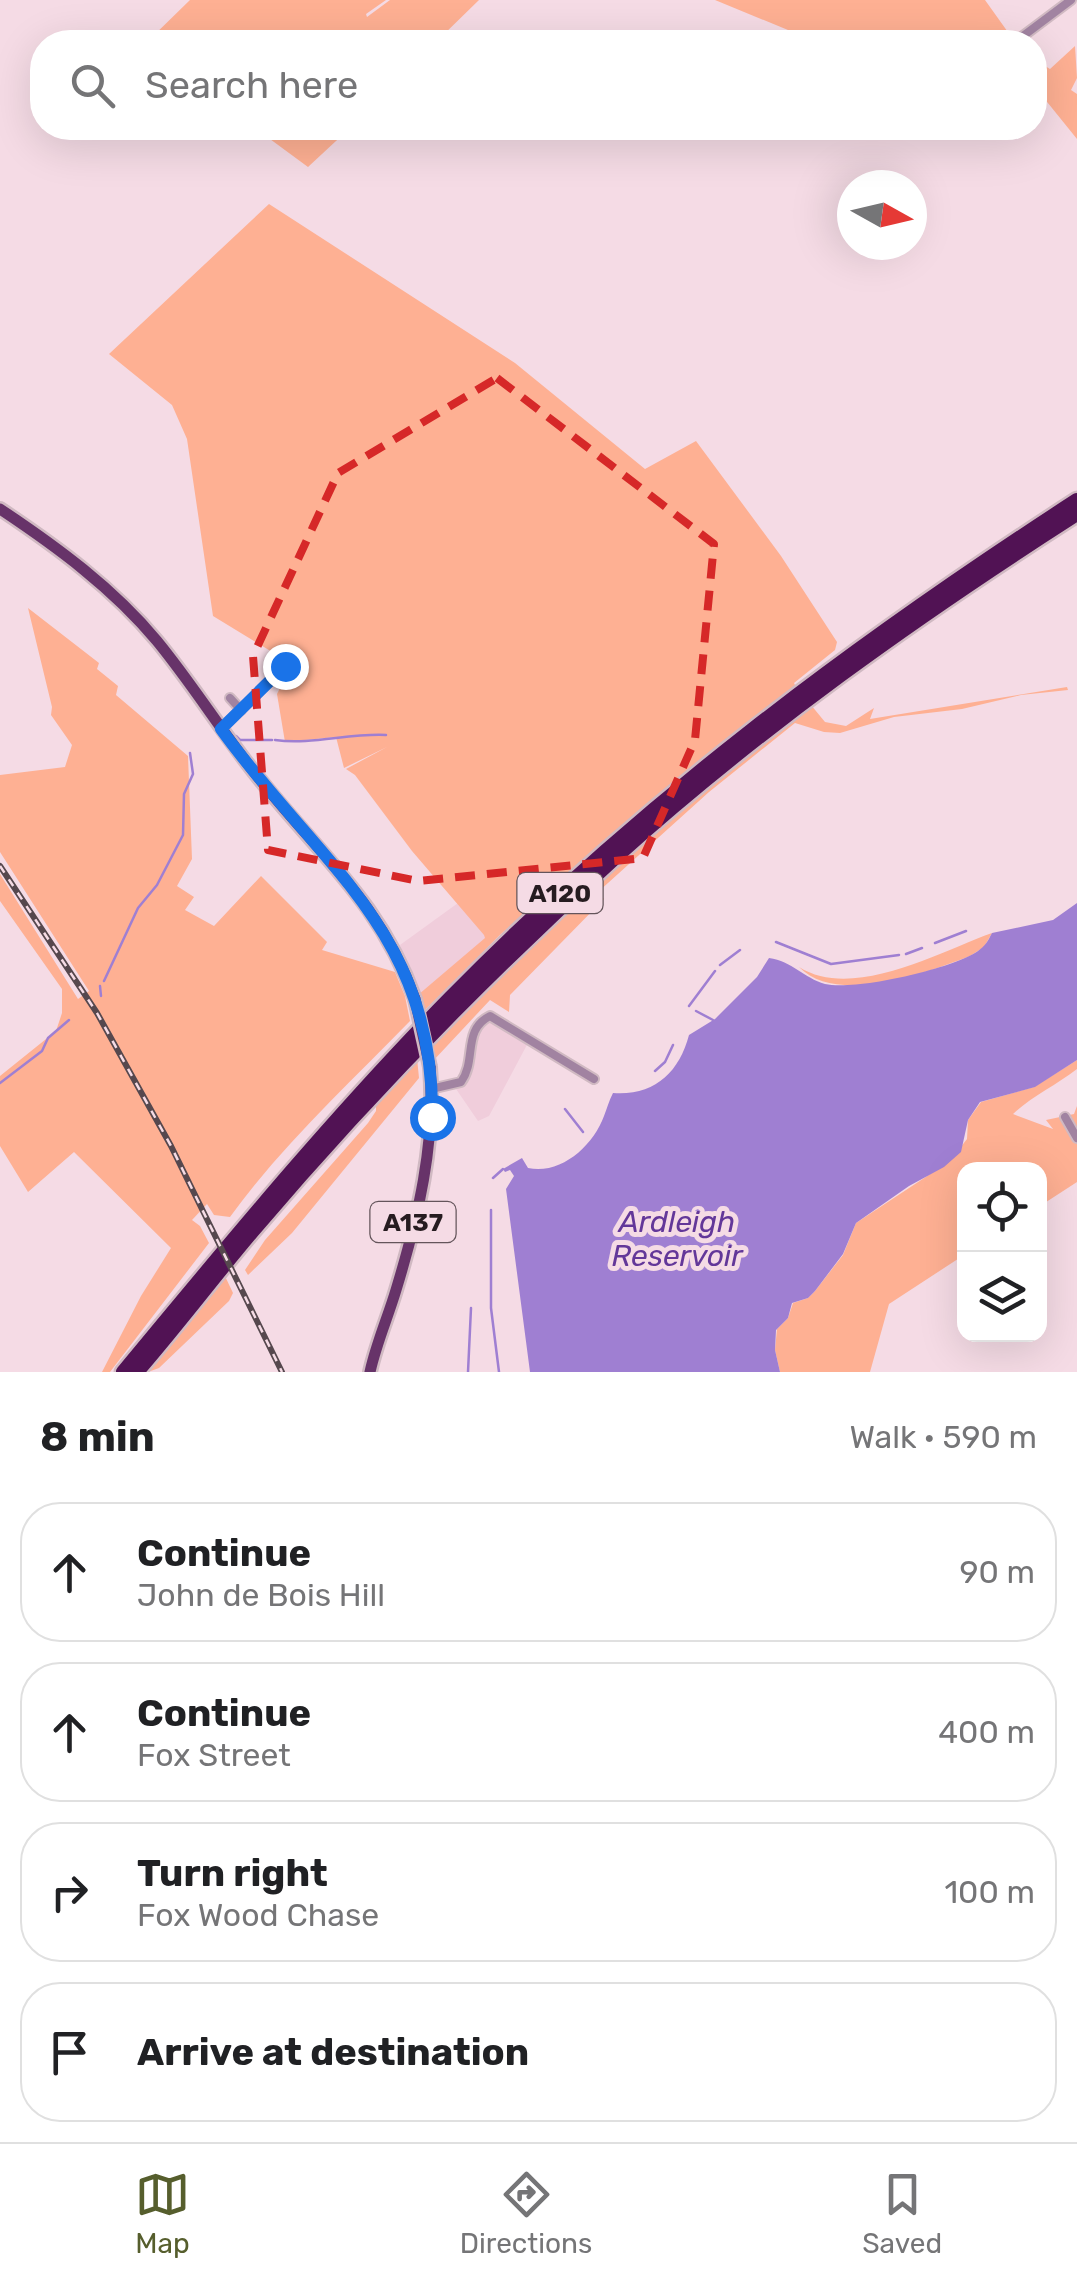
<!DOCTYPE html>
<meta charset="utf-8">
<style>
body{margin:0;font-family:Rubik,sans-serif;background:#f6f6f6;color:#202124}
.controls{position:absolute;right:30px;bottom:30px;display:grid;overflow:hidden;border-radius:20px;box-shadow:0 10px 40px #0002}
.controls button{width:90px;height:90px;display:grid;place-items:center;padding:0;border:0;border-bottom:2px solid #e0e0e0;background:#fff;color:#202124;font:50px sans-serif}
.compass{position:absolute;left:837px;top:170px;width:90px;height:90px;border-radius:50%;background:#fff;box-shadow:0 10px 40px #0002;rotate:98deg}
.stop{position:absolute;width:30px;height:30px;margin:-22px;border:8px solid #1a73e8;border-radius:50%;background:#fff}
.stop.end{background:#1a73e8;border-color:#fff;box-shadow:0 2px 10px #0008}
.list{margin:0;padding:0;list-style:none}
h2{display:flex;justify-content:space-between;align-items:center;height:130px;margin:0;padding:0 40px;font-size:42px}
h2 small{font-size:32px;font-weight:400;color:#757577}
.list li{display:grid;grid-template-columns:65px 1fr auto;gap:30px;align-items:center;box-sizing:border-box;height:140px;margin:0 20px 20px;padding:0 20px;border:2px solid #e0e0e0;border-radius:40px}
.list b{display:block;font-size:38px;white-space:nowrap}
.list p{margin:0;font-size:32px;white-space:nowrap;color:#757577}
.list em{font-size:32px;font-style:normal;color:#757577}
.icon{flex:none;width:55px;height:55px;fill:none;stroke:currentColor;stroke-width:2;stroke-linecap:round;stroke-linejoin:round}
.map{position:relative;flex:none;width:1077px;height:1372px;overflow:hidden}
.search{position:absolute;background:#fff;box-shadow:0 10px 40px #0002;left:30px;right:30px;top:30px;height:110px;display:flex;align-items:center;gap:25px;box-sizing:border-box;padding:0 35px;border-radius:40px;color:#757577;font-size:38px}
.sheet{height:770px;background:#fff}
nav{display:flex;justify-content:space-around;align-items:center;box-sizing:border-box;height:140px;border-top:2px solid #e0e0e0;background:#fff;font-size:28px;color:#757577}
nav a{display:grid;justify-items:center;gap:5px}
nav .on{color:#565e2d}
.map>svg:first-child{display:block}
.built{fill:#f0cddb}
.green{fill:#feb093}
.water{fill:#9f7fd2}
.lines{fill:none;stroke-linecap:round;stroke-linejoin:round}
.stream{stroke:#9f7fd2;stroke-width:2.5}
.street-casing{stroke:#d0b9c2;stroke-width:12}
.primary-casing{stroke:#d0b9c2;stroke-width:16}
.highway-casing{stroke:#d0b9c2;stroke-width:19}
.street{stroke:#a183a1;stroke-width:8}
.primary{stroke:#673369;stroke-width:11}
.highway{stroke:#511254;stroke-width:14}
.rail-casing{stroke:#56484e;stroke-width:6}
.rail{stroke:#f5dbe5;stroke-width:2.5;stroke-dasharray:8;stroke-linecap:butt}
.primary-bridge-casing{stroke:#d0b9c2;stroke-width:16;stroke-linecap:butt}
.primary-bridge{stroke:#673369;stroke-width:11}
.route{stroke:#1a73e8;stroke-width:12}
.marked{fill:none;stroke:#d62828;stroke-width:8;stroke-dasharray:20 12;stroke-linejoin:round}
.labels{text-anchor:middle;stroke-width:10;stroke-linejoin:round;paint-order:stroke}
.shield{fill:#f5dbe5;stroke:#64555b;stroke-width:2.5}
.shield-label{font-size:25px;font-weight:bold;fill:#261c20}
.water-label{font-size:30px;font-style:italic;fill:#633799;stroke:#f5dbe5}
</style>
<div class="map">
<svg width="1077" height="1372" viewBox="0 0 1077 1372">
<rect width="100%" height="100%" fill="#f5dbe5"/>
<path class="built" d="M458,903l30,36 -67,58 -21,-52z
M486,1016l43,25 -40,75 -11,5 -24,-35 7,-4 11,-47z"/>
<path class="green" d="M190,0h196l-20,14 1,3 23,-17h89l-43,42h-289z
M715,0h270l30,42h-198z
M1075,46l2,32 -6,12 6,4v45l-42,-52 -1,-28 16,10z
M255,128h95l-42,39z
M269,204l246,159 130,106 51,-28 85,115 56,86 -2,8 -41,33 2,4 -206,168 -90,80 -77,77 -5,-17 67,-57 -1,-3 -72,-84 -57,-76 -9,-6 41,-22 -43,21 -8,-31 -51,5 -8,-48 15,-30 -79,-48 -26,-177 -15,-34 -63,-51z
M28,608l71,55 -2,6 21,17 -2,9 72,61 4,103 -15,27 17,11 -9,13 29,16 47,-50 66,66 -5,8 73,22 10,24 5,25c-62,64 -128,124 -180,196l-16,-2 -7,-11 -15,16 8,6 9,17 -99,129h-8l39,-76 30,-48 -97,-96 -46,40 -28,-46v-70l56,-45 6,-18v-24l-62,-88v-27l78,125 11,-8 -89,-139v-77l65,-8 7,-22 -21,-30 1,-8z
M1067,687l1,3 -47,5 -59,14 -68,8 -54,16 -16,-1 -29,-9 -86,69 -111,100 6,7 -94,96 -1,17 -19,-12 -57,61 -3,-23 175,-165 206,-168 14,17 21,4 28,-18 -4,11z
M992,933l-8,14 -14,9c-44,17 -133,50 -171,11 54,34 140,-15 193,-34z
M417,1058l2,20 -127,155 -44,42 -3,-5 20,-30 103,-117 8,-12v-6z
M1077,1060v9c-22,17 -45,27 -64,45l40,15 -7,-9 28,-6 3,-8v76l-37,24v-36h-76v85l-75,49 -19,68h-90l-5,-22 2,-21 11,-11 5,-15 15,-5 7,-7 28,-36 13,-32 94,-62 17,-22 1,-19 13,-18 53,-15z
M224,1274l9,19 -4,8 -70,67 -11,4z"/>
<path class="water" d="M1077,903v157l-42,27 -55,15 -12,18 -7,32 -17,15 -35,19 -53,37 -13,31 -28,37 -7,7 -16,5 -4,15 -12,12 -1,20 5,22h-250l-24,-183 8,-13 -4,-6 -5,2 -2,-3 19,-11 6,10c33,7 65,-22 76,-52 3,-8 5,-15 9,-23 41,3 66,-20 76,-58l26,-16 42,-42 12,-19c23,3 35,20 56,26 30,7 127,-15 153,-33 7,-5 10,-10 14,-18l61,-13z"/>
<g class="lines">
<path class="stream" d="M236,736l4,4h32
M275,740c37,5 74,-7 111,-5
M776,942l55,22 68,-9
M935,943l31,-12
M906,954l16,-6
M720,965l20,-15
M104,981l34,-73 19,-23 26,-50 1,-41 9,-20 -3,-21
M100,986l1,10
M689,1006l26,-35
M696,1011l17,9
M655,1071l10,-9 8,-17
M0,1083l42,-32 6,-13 21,-18
M565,1109l18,23
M493,1178l10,-9
M491,1210v98l8,64
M468,1372l3,-64"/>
<g class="street-casing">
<path id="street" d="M1019,39l52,-39
M230,698l11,12
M221,729l64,-63
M431,1089l30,-7c16,-22 1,-52 29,-66l104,63
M1065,1117l12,21"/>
</g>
<g class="primary-casing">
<path id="primary" d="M0,509c57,38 113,79 157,132 37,45 68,96 105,141 60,75 119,122 153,217
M370,1372c6,-28 18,-55 26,-82 22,-72 40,-148 34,-223"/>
</g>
<g class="highway-casing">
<path id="highway" d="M123,1372c106,-128 211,-256 328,-375 187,-191 402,-352 626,-497
M137,1372c40,-46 76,-94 115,-140 112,-132 236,-259 364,-375 142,-128 300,-240 461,-343"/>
</g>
<use href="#street" class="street"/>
<use href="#primary" class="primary"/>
<use href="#highway" class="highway"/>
<g class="rail-casing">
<path id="rail" d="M0,866l97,147 74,133 111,226"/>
</g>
<use href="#rail" class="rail"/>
<g class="primary-bridge-casing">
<path id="primary-bridge" d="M415,999l15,68"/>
</g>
<use href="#primary-bridge" class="primary-bridge"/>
</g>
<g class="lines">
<path class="route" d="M285,666l-64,63c97,135 214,203 211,388"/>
</g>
<path class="marked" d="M497,378l217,166 -19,196 -52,118 -225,23 -150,-31 -15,-194 85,-183z"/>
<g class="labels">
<g class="shield">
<rect x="517.5" y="873" width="85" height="40" rx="8"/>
<rect x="370.5" y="1202" width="85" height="40" rx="8"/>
</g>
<g class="shield-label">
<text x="560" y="902">A120</text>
<text x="413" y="1231">A137</text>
</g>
<g class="water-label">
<text x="677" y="1232">Ardleigh<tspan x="677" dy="34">Reservoir</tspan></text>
</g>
</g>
</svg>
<div class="controls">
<button><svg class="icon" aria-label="locate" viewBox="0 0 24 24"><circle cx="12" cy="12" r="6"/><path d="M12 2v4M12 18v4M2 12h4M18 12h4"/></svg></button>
<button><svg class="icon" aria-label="layers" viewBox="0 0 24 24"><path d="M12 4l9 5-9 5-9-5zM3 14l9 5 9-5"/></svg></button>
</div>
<svg class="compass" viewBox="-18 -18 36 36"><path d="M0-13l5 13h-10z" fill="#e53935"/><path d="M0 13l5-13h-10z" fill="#757577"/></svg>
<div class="stop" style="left:432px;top:1117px"></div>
<div class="stop end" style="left:285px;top:666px"></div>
<div class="search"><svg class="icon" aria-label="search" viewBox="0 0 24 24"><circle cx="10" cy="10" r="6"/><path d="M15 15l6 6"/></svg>Search here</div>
</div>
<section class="sheet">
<h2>8 min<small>Walk · 590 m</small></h2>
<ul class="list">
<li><svg class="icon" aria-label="ahead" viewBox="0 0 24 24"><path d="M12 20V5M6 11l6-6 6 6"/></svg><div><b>Continue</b><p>John de Bois Hill</p></div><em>90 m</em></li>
<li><svg class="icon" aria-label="ahead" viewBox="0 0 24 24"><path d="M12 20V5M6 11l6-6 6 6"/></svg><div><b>Continue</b><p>Fox Street</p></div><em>400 m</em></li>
<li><svg class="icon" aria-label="right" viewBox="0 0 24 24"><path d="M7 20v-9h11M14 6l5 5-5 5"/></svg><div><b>Turn right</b><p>Fox Wood Chase</p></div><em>100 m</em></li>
<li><svg class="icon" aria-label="arrive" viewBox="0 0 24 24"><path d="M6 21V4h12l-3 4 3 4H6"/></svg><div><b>Arrive at destination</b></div></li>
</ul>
</section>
<nav>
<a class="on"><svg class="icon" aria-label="map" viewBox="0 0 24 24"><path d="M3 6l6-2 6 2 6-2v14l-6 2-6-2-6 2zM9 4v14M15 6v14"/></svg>Map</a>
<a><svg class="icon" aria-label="directions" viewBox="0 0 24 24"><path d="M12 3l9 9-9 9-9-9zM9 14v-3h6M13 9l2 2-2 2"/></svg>Directions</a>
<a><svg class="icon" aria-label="saved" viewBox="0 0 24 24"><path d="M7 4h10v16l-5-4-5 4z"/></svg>Saved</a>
</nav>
